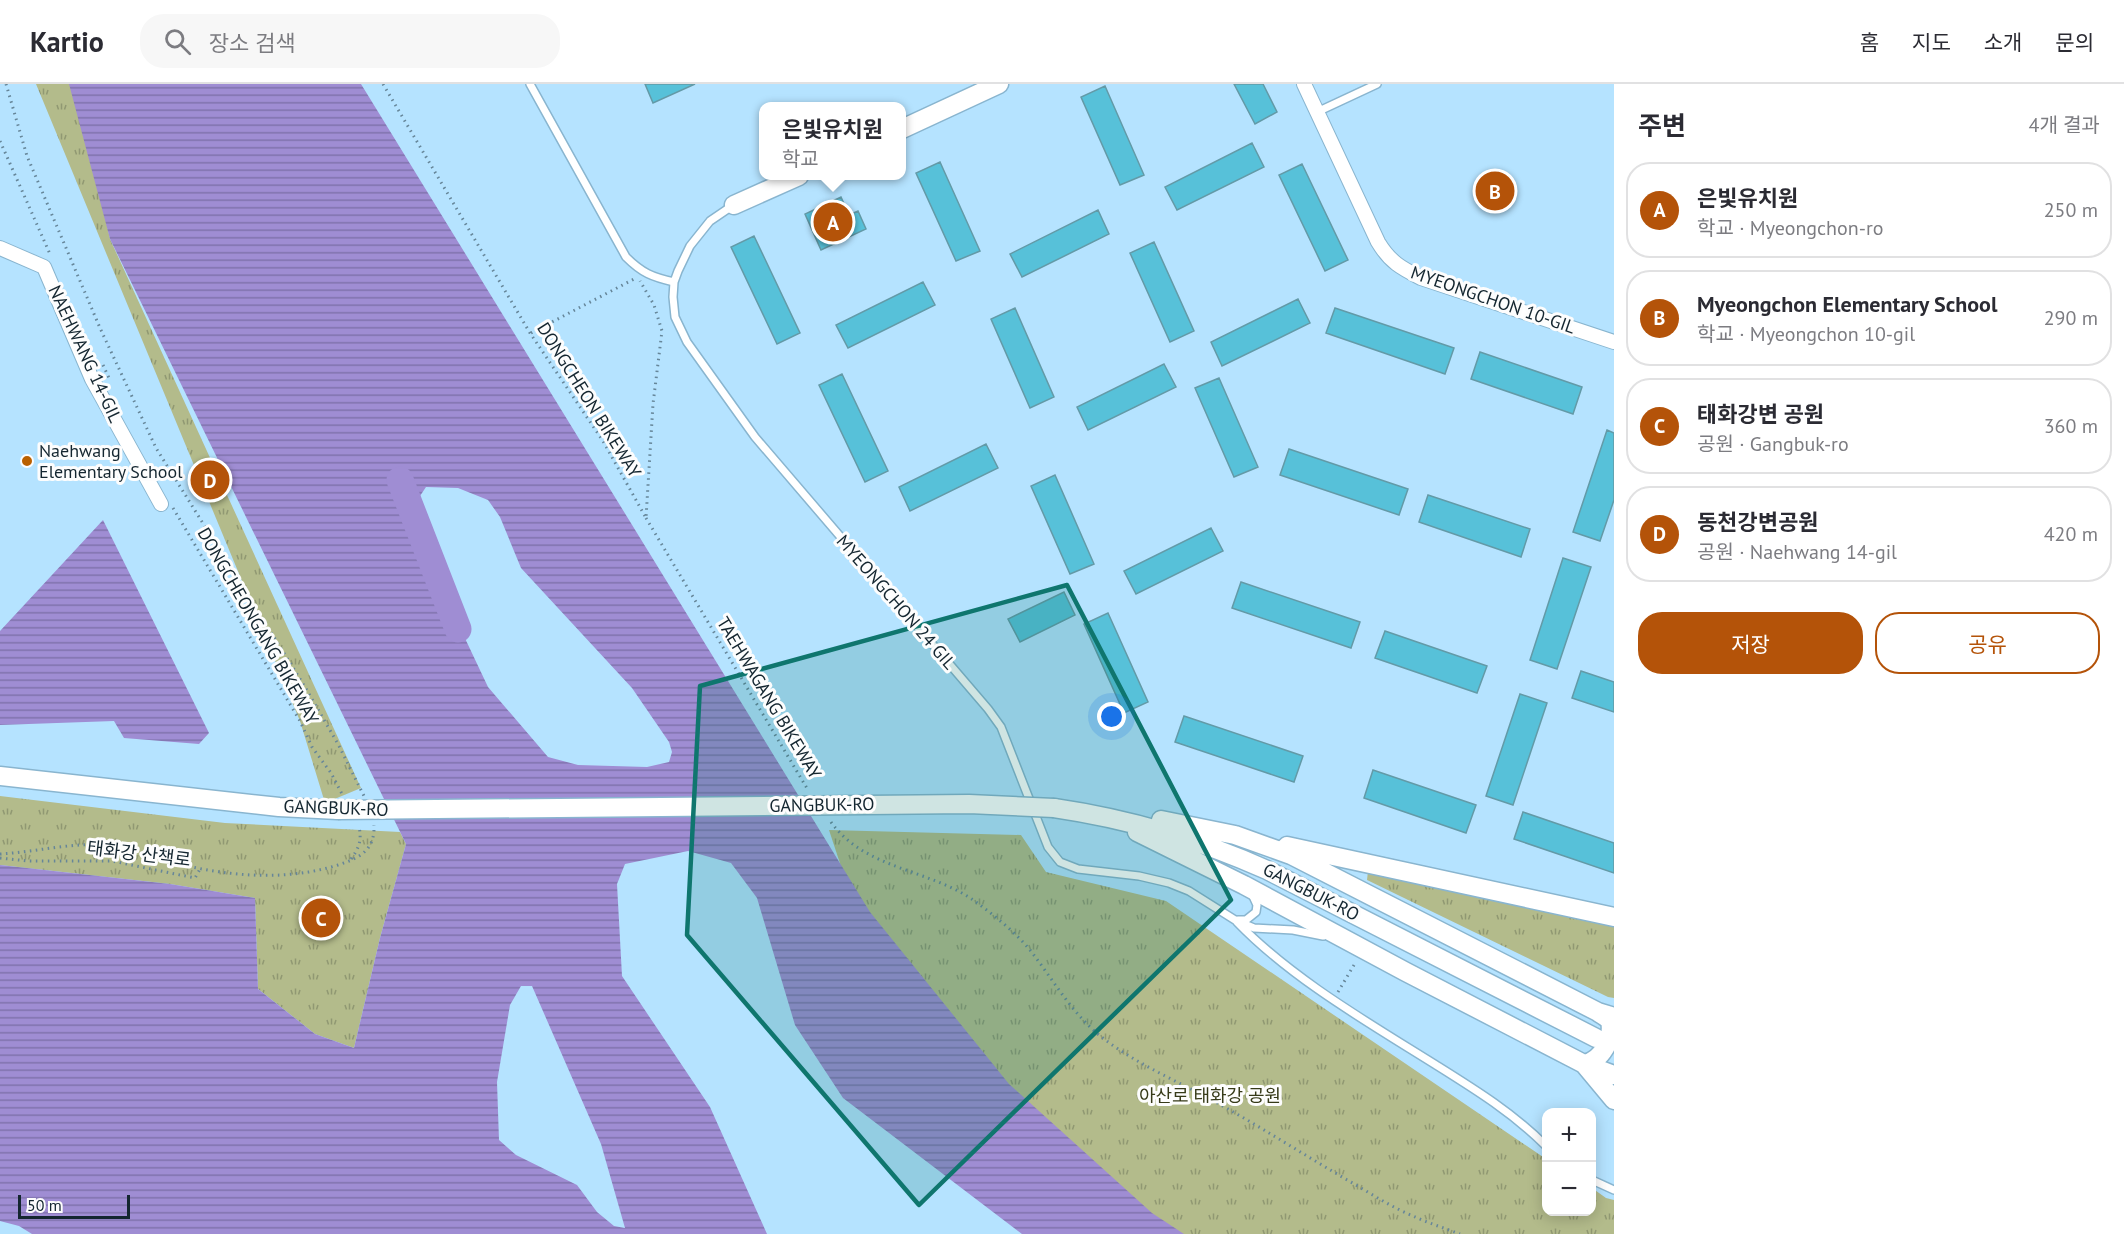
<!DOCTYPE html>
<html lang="ko">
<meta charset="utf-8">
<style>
body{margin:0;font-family:"PT Sans","Noto Sans KR",sans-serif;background:#f7f7f7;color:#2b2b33}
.controls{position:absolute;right:18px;bottom:18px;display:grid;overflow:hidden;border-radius:12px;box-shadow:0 3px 15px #0003}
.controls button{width:54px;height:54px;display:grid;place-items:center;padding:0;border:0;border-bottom:2px solid #e1e1e2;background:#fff;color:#2b2b33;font:30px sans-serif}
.scale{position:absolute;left:18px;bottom:15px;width:112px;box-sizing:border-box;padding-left:6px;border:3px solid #142630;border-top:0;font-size:16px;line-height:21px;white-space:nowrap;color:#142630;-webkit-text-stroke:4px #fdfdfd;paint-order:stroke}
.you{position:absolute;left:1112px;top:633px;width:21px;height:21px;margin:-15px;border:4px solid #fff;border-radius:50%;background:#1a73e8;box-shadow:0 0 0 9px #1a73e833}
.badge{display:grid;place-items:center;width:39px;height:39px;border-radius:50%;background:#b45309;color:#fff;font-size:20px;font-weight:700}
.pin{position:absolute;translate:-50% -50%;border:3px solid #fff;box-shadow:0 2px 6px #0006}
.popup{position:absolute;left:759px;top:18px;width:147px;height:78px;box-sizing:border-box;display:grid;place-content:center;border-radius:12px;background:#fff;filter:drop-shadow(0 2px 4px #0005);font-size:20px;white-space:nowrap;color:#7c7c81}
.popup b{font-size:22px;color:#2b2b33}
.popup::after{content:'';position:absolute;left:50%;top:100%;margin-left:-12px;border:12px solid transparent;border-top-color:#fff}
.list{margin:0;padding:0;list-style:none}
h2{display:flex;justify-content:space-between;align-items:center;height:78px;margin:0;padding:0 24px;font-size:26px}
h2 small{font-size:20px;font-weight:400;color:#7c7c81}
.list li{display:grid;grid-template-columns:39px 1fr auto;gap:18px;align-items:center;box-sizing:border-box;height:96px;margin:0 12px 12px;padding:0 12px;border:2px solid #e1e1e2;border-radius:24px}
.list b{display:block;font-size:22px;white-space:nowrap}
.list p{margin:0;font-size:20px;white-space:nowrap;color:#7c7c81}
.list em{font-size:20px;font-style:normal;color:#7c7c81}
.actions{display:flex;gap:12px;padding:18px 24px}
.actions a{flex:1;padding:14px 0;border:2px solid #b45309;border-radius:24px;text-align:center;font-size:21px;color:#b45309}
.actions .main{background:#b45309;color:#fff}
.icon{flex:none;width:33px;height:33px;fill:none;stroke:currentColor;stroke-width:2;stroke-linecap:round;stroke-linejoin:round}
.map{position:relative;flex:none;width:1614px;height:1150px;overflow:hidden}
header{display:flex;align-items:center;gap:36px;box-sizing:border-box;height:84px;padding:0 30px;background:#fff;border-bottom:2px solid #e1e1e2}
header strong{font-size:28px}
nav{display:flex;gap:33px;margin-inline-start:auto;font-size:21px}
.search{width:420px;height:54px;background:#f7f7f7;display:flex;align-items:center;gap:15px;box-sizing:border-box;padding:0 21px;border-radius:24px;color:#7c7c81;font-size:22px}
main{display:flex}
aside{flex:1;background:#fff}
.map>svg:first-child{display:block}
.grass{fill:url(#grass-tufts)}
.water{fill:url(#water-rules);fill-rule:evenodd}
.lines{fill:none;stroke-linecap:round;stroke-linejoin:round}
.river{stroke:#9f8dd3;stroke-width:27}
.building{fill:#57c1d9;stroke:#639aa7;stroke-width:1.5}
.lane-casing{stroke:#89b5cf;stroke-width:10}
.street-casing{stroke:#89b5cf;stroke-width:16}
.secondary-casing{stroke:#89b5cf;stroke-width:21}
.path{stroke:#668699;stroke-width:3;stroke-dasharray:1.5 4.5;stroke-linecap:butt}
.lane{stroke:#fff;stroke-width:7}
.street{stroke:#fff;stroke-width:14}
.secondary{stroke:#fff;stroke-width:18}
.secondary-bridge-casing{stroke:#89b5cf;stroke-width:21;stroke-linecap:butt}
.secondary-bridge{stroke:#fff;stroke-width:18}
.marked{fill:#0f766e;fill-opacity:0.2;stroke:#0f766e;stroke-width:4.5;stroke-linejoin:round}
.poi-dot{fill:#ba6000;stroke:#fdfdfd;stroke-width:2}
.labels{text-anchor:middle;stroke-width:6;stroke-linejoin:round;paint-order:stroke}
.street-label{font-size:18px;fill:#142630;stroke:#fdfdfd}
.poi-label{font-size:18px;fill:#142630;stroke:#fdfdfd;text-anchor:start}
.park-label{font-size:18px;fill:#363a18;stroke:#fdfdfd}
</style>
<header>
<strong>Kartio</strong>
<div class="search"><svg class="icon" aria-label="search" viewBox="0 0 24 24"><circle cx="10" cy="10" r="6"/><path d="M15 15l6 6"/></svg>장소 검색</div>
<nav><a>홈</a><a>지도</a><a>소개</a><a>문의</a></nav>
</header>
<main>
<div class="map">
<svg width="1614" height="1150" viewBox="0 0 1614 1150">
<defs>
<pattern id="grass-tufts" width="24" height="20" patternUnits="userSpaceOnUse" patternTransform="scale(1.5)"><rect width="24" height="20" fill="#b3bb8b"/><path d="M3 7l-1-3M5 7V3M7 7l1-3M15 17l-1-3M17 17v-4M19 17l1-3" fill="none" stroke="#909872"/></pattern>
<pattern id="water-rules" width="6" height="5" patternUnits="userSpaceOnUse" patternTransform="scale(1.5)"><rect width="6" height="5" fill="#9f8dd3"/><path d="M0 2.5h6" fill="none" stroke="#8073ac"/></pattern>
</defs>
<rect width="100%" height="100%" fill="#b5e3ff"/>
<path class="grass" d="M36,0h40l34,155 251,549 -36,15 -25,-82z
M0,712l225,27 175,9 6,12 -26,94 -26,110 -39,-14 -57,-45 -3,-91 -85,-14 -170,-19z
M829,746l192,5 25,37 120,29 380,258v53h46v-24l14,10 8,2v34h-454l-142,-125 -161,-194z
M1368,787l246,56v71l-6,-1 -241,-117z"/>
<path class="water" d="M69,0h292l509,828 139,172 143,129 32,21h-162l-179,-136 -48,-73 -38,-127 -26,-35 -43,-12 -63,13 -8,20 5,92 88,131 57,127h-735l-13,-8 -19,-5v-356l170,19 85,14 3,91 57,45 39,14 26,-110 26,-94 -296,-605zM426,403l32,1 30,12 12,17 21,51 111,120 37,54 3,10 -3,10 -22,5 -69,-2 -30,-8 -60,-70 -26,-55 -11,-30 -23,-20 -18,-44 4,-33zM521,902h11l69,158 24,84 -11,-2 -17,-14 -20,-27 -61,-30 -17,-15 -2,-58 13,-77z
M103,436l106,213 -10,11 -75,-6 -10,-17 -114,4v-94z"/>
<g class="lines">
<path class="river" d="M400,396l58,149"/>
</g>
<path class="building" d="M645,0h50l-42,19z
M1234,0h29l14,28 -22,12z
M1105,2l39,89 -24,10 -39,-88z
M1252,59l12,24 -87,43 -12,-23z
M940,78l40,89 -24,10 -40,-88z
M1302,80l46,96 -23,11 -46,-96z
M841,113l8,18 9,-4 8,18 -45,21 -16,-36z
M1098,126l11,24 -87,43 -12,-23z
M754,152l46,97 -23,11 -46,-97z
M1154,158l40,89 -24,11 -40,-89z
M923,198l12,23 -87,43 -12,-23z
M1298,215l12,24 -88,43 -11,-24z
M1015,224l39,89 -24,11 -39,-89z
M1335,224l119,40 -9,26 -119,-41z
M1480,268l102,35 -9,27 -102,-35z
M1164,280l12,23 -88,43 -11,-23z
M842,290l46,97 -23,11 -46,-97z
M1219,294l39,89 -24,10 -39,-89z
M1607,346l7,3v67l-14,41 -27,-9z
M986,360l12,24 -88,43 -11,-24z
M1289,365l119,40 -9,26 -119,-40z
M1055,391l39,89 -24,10 -39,-88z
M1428,411l102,34 -9,28 -102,-35z
M1211,444l12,23 -87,43 -12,-23z
M1563,474l28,9 -34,102 -27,-9z
M1241,498l119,40 -9,26 -119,-40z
M1064,508l11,23 -55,27 -12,-23z
M1108,529l40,89 -24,11 -40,-89z
M1385,547l102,35 -10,27 -102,-35z
M1581,587l33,11v30l-42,-14z
M1520,610l27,9 -34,102 -27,-9z
M1184,632l119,40 -9,26 -119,-40z
M1373,686l103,35 -10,28 -102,-35z
M1523,728l91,31v30l-100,-34z"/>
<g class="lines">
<g class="lane-casing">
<path id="lane" d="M530,0l96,173c16,16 26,20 48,25
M1317,28l60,-28
M732,122l-22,15 -20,25 -12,25 -4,11 -1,15 2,20 12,25 68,95 233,272 13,18 47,120 12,15 18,7 61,7 30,7 20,8 46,29 19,8 39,2 30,6
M1238,836h8l10,-8 1,-7 -5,-11
M1237,838c55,57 132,101 199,143 40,25 77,48 110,81
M1592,1096l22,10"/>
</g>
<g class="street-casing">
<path id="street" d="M1304,0l74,158c12,20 23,26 43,36l193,64
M0,164l44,19 48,112 69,125"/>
</g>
<g class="secondary-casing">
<path id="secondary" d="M902,45l97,-45
M734,121l65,-29
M0,692l279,31 59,3
M1054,724c75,11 144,31 213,62l329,168
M1161,736l74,15 56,20 307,157 16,5
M1137,748l107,53 162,87 178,92 30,11
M1287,762l327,71
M1598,928c4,3 9,5 12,9 4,18 -9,40 -26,43l30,36"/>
</g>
<path class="path" d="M6,0l21,72 73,172 56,120 149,239 33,57 26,52
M383,0l147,249 73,108 43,77 7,-114 9,-73 -8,-26 -14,-24
M0,57l50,113
M531,249l105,-55
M103,281l6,13
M173,424l127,213 12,26 19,26 11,21
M646,434l162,272
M831,738c34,48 100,47 145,80 19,14 39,30 54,48 22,28 41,62 69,85 36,29 81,47 122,70 43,24 85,51 128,76 21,12 42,26 64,35 15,7 31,12 47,18
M0,770c36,-2 73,-12 109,-9 21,2 43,11 62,17 54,14 113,20 167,3 22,-7 37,-15 36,-40
M0,774l28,3h84l83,17 5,-9
M351,775c8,-11 11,-19 8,-32
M1338,908l16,-27"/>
<use href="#lane" class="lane"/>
<use href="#street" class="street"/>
<use href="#secondary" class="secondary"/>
<g class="secondary-bridge-casing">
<path id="secondary-bridge" d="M338,726l631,-6 85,4"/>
</g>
<use href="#secondary-bridge" class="secondary-bridge"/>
</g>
<path class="marked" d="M1067,501l164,315 -312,305 -232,-270 13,-249z"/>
<circle class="poi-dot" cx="27" cy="377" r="6"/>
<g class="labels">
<g class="street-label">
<text transform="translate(1493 216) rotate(19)" y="6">MYEONGCHON 10-GIL</text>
<text transform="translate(85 270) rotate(65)" y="6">NAEHWANG 14-GIL</text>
<text transform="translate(589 316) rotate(58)" y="6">DONGCHEON BIKEWAY</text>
<text transform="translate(896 518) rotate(49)" y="6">MYEONGCHON 24 GIL</text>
<text transform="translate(258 542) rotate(60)" y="6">DONGCHEONGANG BIKEWAY</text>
<text transform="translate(769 614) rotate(59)" y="6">TAEHWAGANG BIKEWAY</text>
<text transform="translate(822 721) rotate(-1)" y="6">GANGBUK-RO</text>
<text transform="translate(336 724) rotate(2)" y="6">GANGBUK-RO</text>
<text transform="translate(139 770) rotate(7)" y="6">태화강 산책로</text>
<text transform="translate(1311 808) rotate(27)" y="6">GANGBUK-RO</text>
</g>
<g class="poi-label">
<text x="39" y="373">Naehwang<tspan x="39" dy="21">Elementary School</tspan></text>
</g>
<g class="park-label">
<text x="1210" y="1018">아산로 태화강 공원</text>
</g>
</g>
</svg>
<div class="controls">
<button>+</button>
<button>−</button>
</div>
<div class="scale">50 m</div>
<div class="you"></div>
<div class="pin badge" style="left:833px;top:138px">A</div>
<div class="popup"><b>은빛유치원</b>학교</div>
<div class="pin badge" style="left:1495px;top:107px">B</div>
<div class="pin badge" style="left:321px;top:834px">C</div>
<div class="pin badge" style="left:210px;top:396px">D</div>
</div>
<aside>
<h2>주변<small>4개 결과</small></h2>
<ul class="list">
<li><span class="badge">A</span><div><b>은빛유치원</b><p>학교 · Myeongchon-ro</p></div><em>250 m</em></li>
<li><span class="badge">B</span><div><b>Myeongchon Elementary School</b><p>학교 · Myeongchon 10-gil</p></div><em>290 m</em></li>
<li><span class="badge">C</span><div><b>태화강변 공원</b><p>공원 · Gangbuk-ro</p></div><em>360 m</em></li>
<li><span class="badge">D</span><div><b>동천강변공원</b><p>공원 · Naehwang 14-gil</p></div><em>420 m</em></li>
</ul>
<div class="actions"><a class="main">저장</a><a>공유</a></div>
</aside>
</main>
